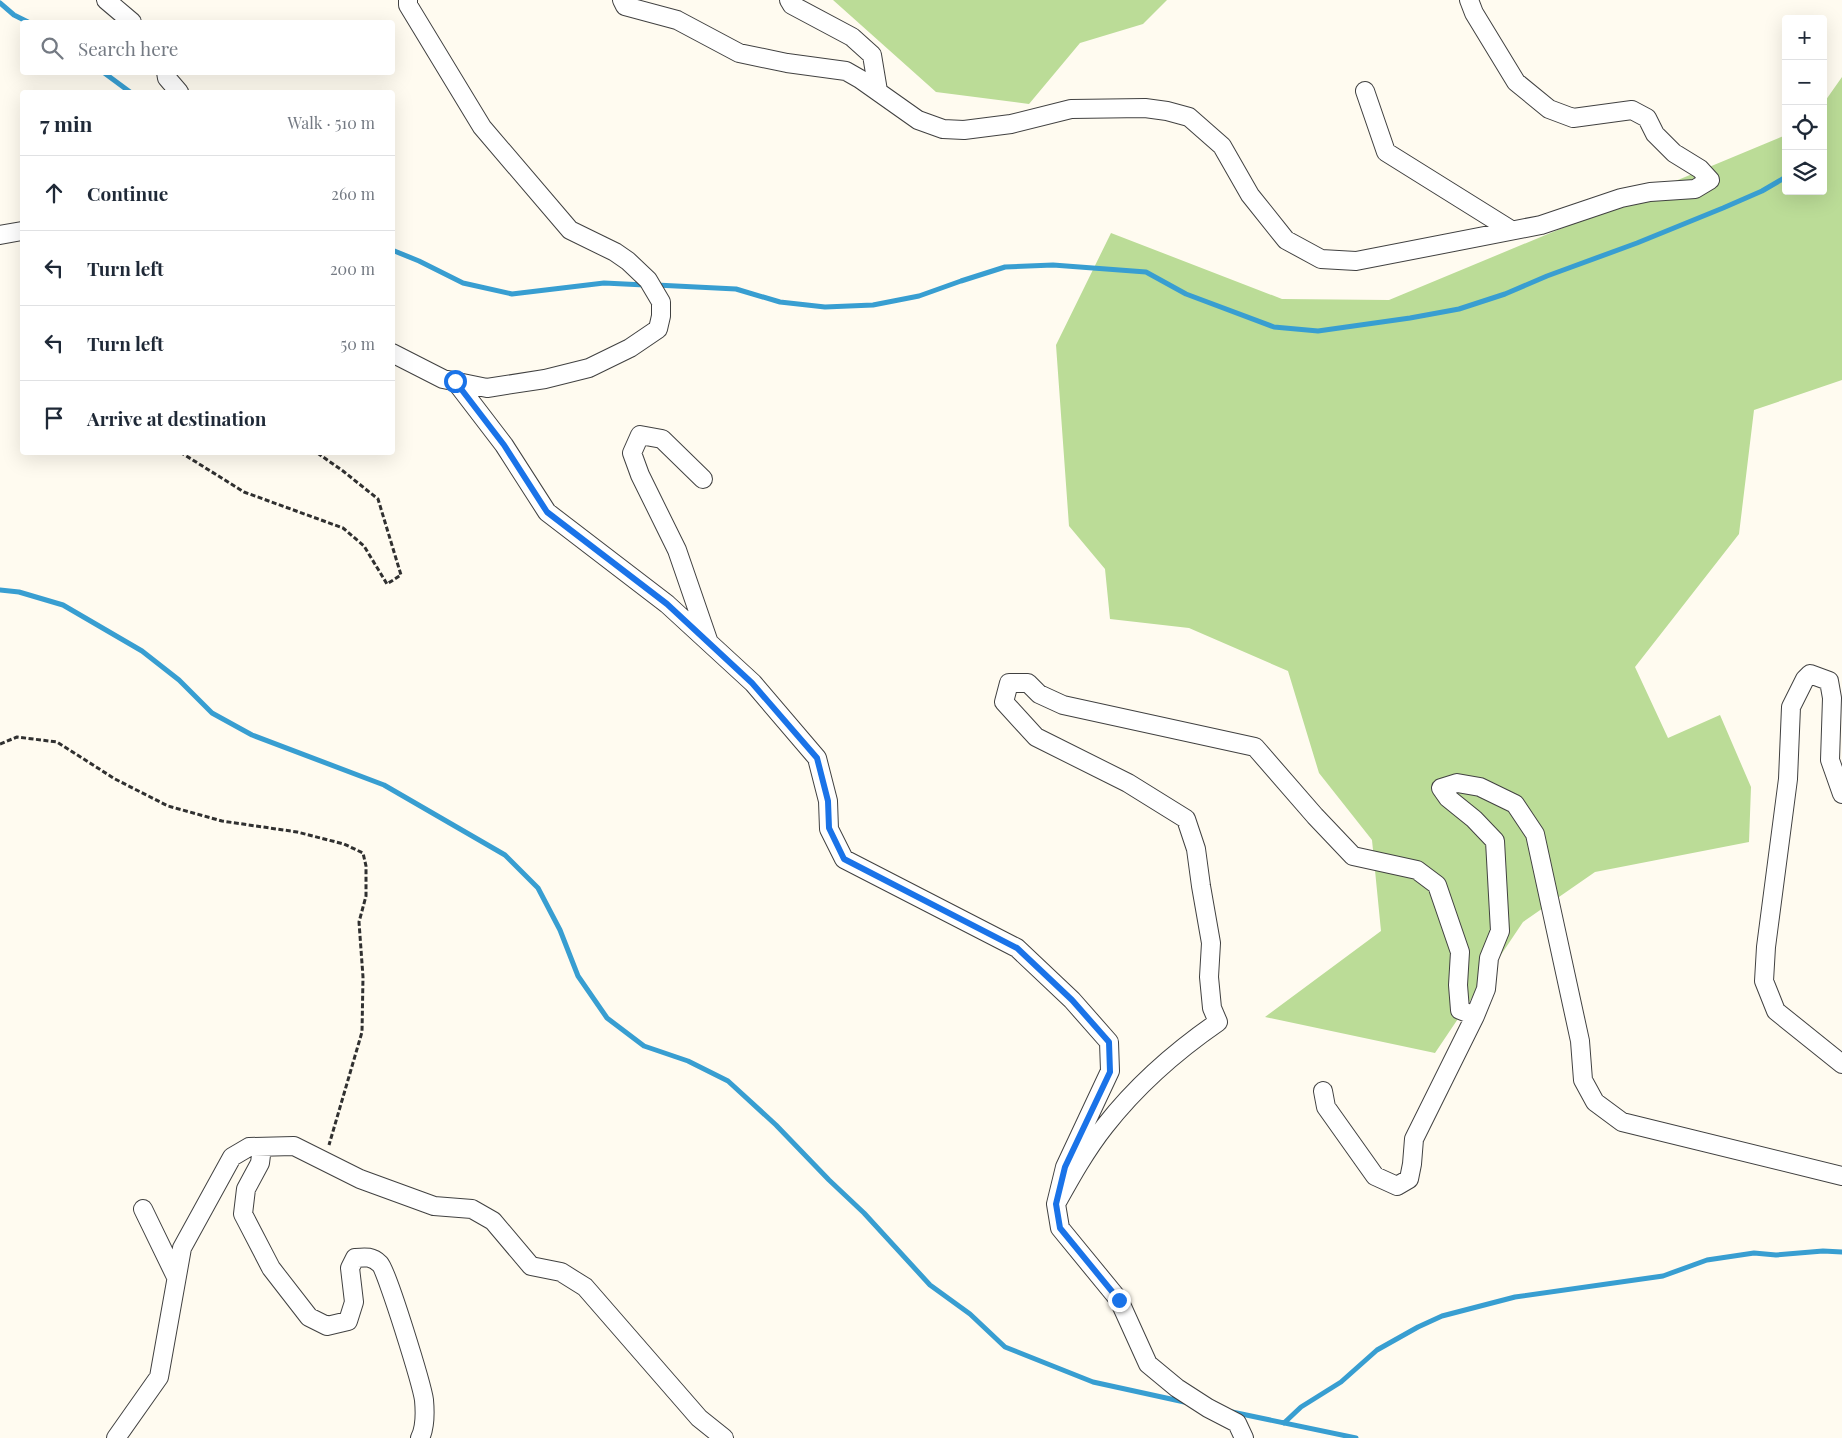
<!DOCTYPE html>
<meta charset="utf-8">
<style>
body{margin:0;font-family:"Playfair Display",serif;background:#f2f2f3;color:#1f2937}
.controls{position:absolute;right:15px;top:15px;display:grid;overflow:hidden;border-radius:5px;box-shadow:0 5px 20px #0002}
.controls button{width:45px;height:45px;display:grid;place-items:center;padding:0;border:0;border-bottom:1px solid #e0e1e3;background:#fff;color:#1f2937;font:25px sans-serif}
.stop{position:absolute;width:15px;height:15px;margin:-11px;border:4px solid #1a73e8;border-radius:50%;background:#fff}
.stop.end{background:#1a73e8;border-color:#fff;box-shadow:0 1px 5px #0008}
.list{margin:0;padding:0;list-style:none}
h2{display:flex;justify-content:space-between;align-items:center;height:65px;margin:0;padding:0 20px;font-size:21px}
h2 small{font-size:16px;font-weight:400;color:#747a83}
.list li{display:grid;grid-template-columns:32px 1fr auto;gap:15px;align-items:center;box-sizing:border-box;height:75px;padding:0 20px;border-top:1px solid #e0e1e3}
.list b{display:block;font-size:19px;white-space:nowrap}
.list em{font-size:16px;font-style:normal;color:#747a83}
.icon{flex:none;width:28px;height:28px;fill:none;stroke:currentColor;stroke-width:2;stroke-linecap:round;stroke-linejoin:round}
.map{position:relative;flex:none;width:1842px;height:1438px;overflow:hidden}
.search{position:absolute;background:#fff;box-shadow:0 5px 20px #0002;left:20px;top:20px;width:375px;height:55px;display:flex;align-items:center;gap:12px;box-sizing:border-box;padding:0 18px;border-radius:5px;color:#747a83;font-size:19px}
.panel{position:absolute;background:#fff;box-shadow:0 5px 20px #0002;left:20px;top:90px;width:375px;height:365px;border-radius:5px}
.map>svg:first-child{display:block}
.forest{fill:#bbdc97}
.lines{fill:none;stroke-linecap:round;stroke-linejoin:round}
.stream{stroke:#389ed1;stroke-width:5}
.street-casing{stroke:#414141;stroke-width:20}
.path{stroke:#303030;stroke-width:3;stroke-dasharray:5 2.5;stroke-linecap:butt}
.street{stroke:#fff;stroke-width:18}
.route{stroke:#1a73e8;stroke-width:6}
</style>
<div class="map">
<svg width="1842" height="1438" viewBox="0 0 1842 1438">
<rect width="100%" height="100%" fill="#fffbf0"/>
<path class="forest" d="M833,0h334l-24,24 -63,19 -51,61 -93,-12z
M1842,77v303l-88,30 -15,124 -104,133 33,71 52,-23 31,72 -2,55 -154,30 -72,50 -88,131 -170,-36 116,-86 -9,-91 -53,-67 -31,-102 -99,-43 -79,-9 -5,-50 -36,-43 -13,-181 55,-112 171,66 107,1 397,-165v56h37v-87z"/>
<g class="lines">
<path class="stream" d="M0,3l14,12 14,7
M103,72l27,20
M392,250l27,11 44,22 49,11 92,-11 41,2
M656,285l80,4 44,13 45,5 48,-2 46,-9 42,-15 44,-14 48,-2 93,7 40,22 88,33 44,4 92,-13 49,-9 46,-15 42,-18 90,-33 86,-35 39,-17 24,-14
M0,590l19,2 44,13 79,46 37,29 33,33 40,22 132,50 121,70 33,33 22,42 18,46 29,42 37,28 44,15 40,20 48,44 53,55 35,33 66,72 40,29 35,33 88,35 96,21
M1232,1412l124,26
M1284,1423l17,-16 40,-25 36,-32 41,-23 24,-11 73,-19 148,-21 44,-16 47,-7 22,2 47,-4 19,1"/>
<g class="street-casing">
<path id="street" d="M106,0l26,22
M622,0l3,6 52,14 62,33 48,10 59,8 14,8 58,41 25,9 21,1 47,-6 60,-15 74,-1 22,3 22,6 33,29 28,49 36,45 35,19 35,2 185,-36 80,-27 29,-6 45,-3 15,-9 -10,-11 -26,-16 -19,-19 -8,-16 -15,-8 -59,8 -24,-9 -33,-27 -42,-69 -5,-13
M789,0l3,5 60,32 20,18 6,36
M166,72l1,6 12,14
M1365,91l21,61 125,78
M0,235l22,-4
M392,353l51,26 44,9 58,-9 44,-11 41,-20 28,-19 3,-13v-14l-13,-22 -20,-19 -13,-9 -45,-22 -88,-103 -74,-122v-5
M455,381l49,64 43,67 120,92 86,79 64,75 11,43 1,28 15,30 173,89 55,52 37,42 1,29 -45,96 -9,37 4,24 59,72 29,64 29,24 31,20 29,15 7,15
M703,479l-41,-40 -22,-4 -8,18 8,22 37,75 31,90
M1842,794l-12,-34 2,-62 -3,-17 -19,-7 -5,5 -14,28 -3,72 -22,168 -2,34 12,30 66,53
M1323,1091l3,16 49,69 22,10 12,-7 3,-15 2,-25 61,-123
M262,1147l-2,16 -14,26 -3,25 28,54 38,49 18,9 21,-5 6,-19 -4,-34 5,-10c10,-1 17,-2 25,6 7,7 42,121 44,136 1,11 1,28 -4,38
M1056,1204c15,-27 30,-54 49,-78 32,-41 71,-75 113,-104l-6,-14 -3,-31 2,-34 -10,-57 -5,-37 -10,-30 -58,-36 -92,-46 -32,-35 5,-19h19l11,11 24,11 192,42 60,69 38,40 64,14 20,15 23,67 -2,33 2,25 15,6 11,-27 3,-31 11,-27 -5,-90 -21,-22 -26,-21 -7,-10 16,-5 23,4 35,17 20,30 45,207 3,39 12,22 27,20 220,54
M143,1209l33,68
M116,1438l43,-61 23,-129 50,-91 17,-10 45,-1 66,33 74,27 38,3 21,12 38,45 30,6 24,15 114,131 25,20"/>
</g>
<path class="path" d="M180,452l64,40 99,36 21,18 23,38 14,-9 -23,-76 -35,-28 -27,-19
M0,744l17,-7 40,5 58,37 53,27 54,15 75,11 47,12 19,9 3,13v30l-7,26 4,55 -1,55 -33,113"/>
<use href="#street" class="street"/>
</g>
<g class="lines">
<path class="route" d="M455,381l49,64 43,67 120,92 85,79 65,75 11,43 1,27 15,31 173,89 55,52 37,42 1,30 -45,95 -9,37 4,24 59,72"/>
</g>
</svg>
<div class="controls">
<button>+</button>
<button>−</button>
<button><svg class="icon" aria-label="locate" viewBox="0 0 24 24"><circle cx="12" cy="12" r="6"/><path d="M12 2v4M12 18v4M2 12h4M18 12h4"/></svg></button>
<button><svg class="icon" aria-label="layers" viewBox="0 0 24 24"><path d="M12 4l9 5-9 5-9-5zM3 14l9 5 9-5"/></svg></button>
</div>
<div class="stop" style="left:455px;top:381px"></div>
<div class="stop end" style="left:1119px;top:1300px"></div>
<div class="search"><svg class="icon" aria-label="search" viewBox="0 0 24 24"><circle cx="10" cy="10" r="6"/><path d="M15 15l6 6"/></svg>Search here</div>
<section class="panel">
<h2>7 min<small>Walk · 510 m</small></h2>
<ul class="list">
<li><svg class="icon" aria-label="ahead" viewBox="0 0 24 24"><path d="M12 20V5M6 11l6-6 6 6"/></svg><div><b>Continue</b></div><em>260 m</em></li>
<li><svg class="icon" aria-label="left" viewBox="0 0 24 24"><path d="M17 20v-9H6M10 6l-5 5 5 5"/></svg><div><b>Turn left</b></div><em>200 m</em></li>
<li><svg class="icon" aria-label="left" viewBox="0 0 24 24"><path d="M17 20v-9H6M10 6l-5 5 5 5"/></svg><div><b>Turn left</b></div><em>50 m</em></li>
<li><svg class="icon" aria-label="arrive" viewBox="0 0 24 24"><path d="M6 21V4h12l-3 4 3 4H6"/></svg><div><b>Arrive at destination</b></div></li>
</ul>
</section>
</div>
